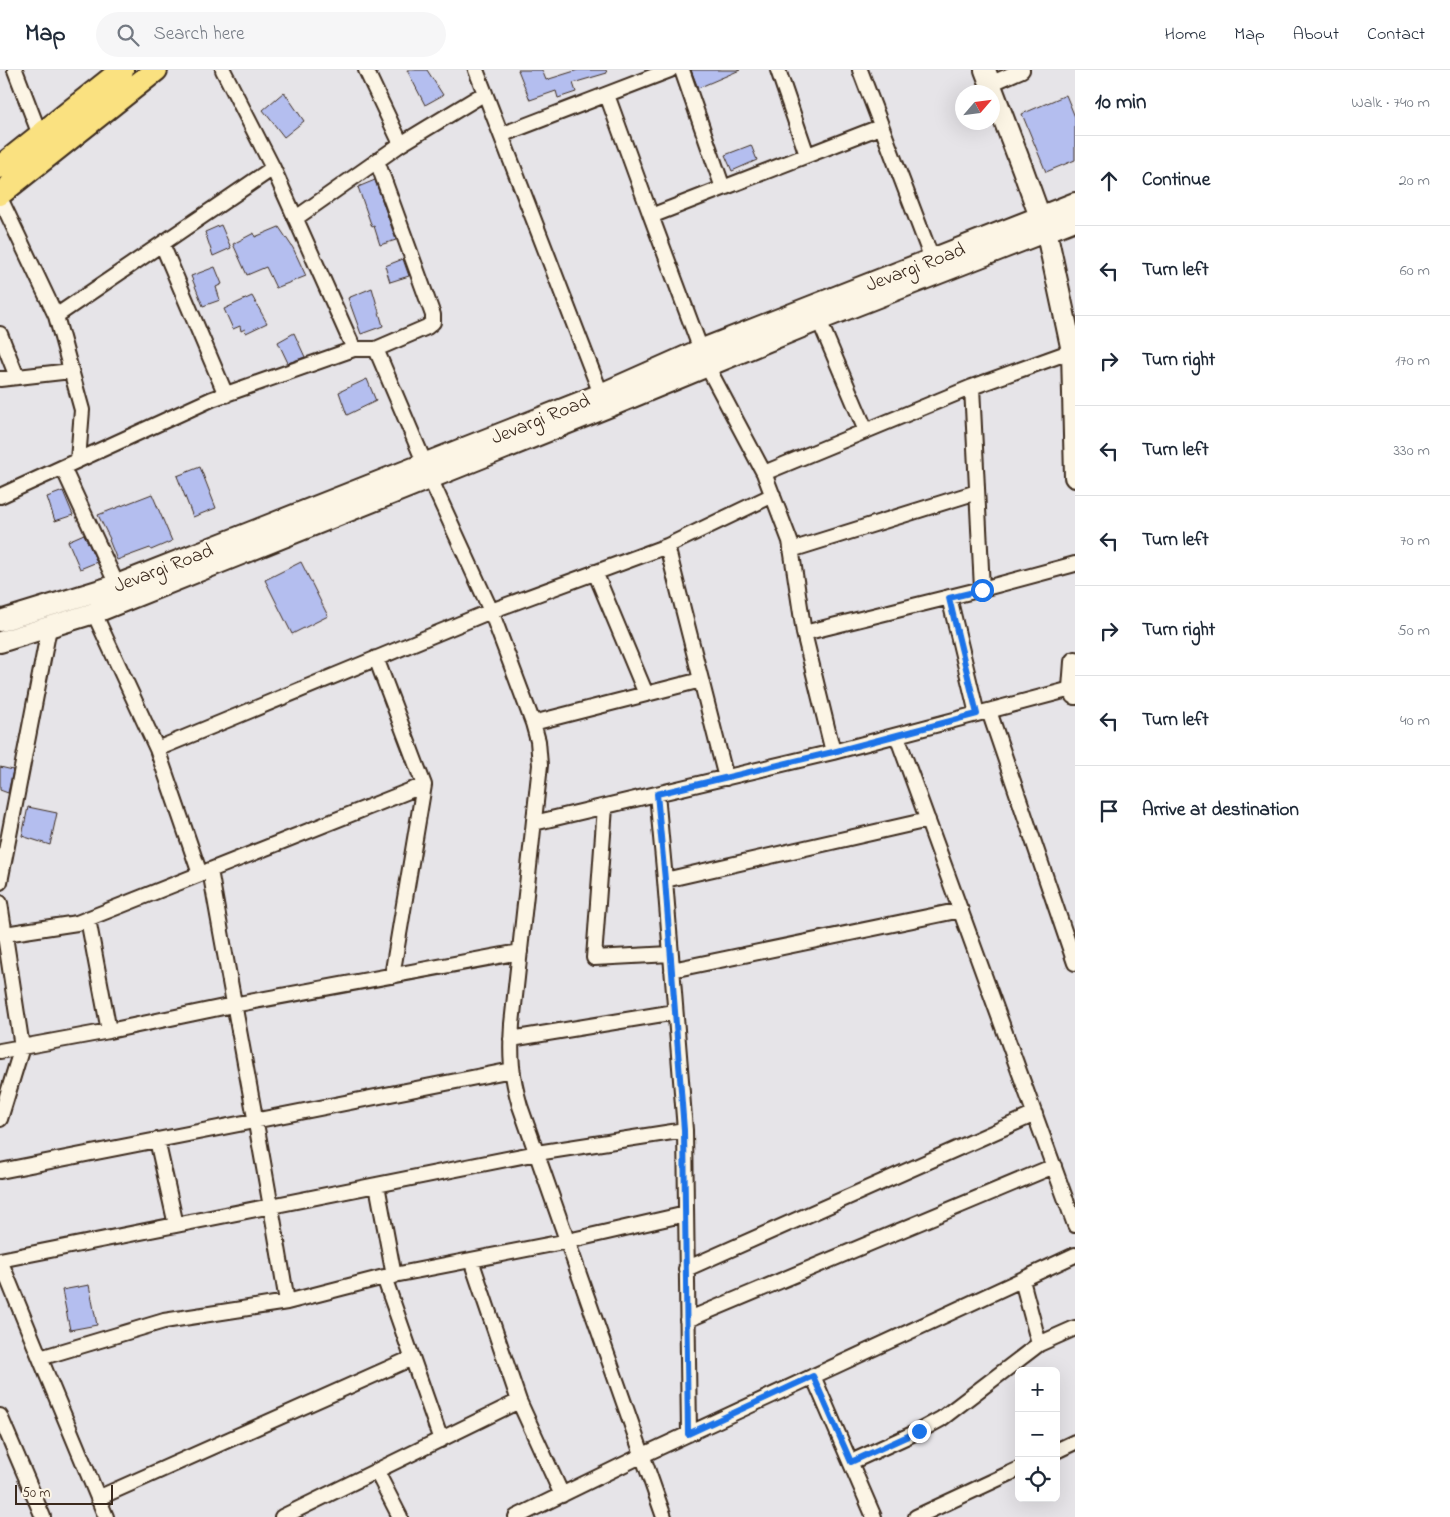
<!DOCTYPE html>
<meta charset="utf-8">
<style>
body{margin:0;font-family:"Indie Flower",sans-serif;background:#f6f6f7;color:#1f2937}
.controls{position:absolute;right:15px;bottom:15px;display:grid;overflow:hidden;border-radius:8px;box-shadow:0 5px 20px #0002}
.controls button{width:45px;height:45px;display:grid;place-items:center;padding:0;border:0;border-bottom:1px solid #e0e1e3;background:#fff;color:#1f2937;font:25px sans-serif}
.compass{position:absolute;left:955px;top:15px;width:45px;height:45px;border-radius:50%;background:#fff;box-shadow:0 5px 20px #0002;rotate:62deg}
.scale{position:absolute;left:15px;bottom:12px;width:98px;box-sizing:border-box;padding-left:5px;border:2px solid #3b2a1e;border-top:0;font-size:14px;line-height:18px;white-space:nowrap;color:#3b2a1e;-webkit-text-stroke:4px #fcf5e5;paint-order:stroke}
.stop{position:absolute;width:15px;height:15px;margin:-11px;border:4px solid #1a73e8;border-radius:50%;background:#fff}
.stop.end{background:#1a73e8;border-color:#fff;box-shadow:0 1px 5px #0008}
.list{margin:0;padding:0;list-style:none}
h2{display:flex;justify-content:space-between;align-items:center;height:65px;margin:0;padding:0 20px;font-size:21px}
h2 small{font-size:16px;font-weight:400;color:#747a83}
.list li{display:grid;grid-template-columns:32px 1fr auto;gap:15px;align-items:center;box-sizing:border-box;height:90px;padding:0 20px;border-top:1px solid #e0e1e3}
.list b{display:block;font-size:19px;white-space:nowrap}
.list em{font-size:16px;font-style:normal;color:#747a83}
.icon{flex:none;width:28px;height:28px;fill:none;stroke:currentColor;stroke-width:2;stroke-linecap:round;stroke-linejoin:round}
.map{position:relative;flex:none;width:1075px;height:1447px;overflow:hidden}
header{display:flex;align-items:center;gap:30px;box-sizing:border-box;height:70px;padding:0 25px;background:#fff;border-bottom:1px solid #e0e1e3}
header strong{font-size:24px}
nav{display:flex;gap:28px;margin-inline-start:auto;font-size:18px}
.search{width:350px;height:45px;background:#f6f6f7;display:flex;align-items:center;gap:12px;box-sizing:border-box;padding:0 18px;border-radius:28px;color:#747a83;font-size:19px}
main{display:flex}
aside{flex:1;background:#fff}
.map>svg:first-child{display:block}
.building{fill:#b4beef;stroke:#3b2a1e}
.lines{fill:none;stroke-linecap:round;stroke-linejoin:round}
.street-casing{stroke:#3b2a1e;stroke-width:18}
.secondary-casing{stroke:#3b2a1e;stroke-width:24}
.primary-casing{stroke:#3b2a1e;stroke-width:26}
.street{stroke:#fcf5e5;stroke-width:14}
.secondary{stroke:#fcf5e5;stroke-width:20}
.primary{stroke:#fae180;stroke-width:22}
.route{stroke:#1a73e8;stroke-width:6}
.labels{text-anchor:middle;stroke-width:5;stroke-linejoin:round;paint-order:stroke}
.street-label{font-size:20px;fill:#3b2a1e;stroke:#fcf5e5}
</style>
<header>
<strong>Map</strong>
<div class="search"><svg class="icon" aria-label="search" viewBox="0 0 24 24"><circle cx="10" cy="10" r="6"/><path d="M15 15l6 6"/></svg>Search here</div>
<nav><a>Home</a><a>Map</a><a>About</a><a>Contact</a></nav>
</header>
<main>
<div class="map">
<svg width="1075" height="1447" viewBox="0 0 1075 1447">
<rect width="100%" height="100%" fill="#e6e4e8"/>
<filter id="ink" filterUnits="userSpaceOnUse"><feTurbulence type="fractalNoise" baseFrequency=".02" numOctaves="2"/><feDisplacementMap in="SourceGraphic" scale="10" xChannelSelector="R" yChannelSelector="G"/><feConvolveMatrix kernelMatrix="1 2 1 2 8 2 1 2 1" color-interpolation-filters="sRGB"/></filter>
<g filter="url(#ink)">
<path class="building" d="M407,0h20l16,25 -18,10z
M518,0h24l4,10 32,-10h28l1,3 -34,10 3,9 -18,6 -2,-7 -26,9z
M691,0h49l-42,18z
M284,22l20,29 -20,16 -21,-27z
M1066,25l9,22v43l-29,12 -24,-58z
M751,75l6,15 -25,11 -7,-16z
M375,110l21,60 -16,5 -6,-19 -2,1 -14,-40z
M221,155l10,23 -18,8 -8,-24z
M279,157l14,21 13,28 -30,12 -10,-21 -19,8 -14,-31 21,-11 1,4z
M403,189l6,17 -19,6 -5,-16z
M215,197l7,17 -6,3 4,13 -17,6 -12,-30z
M372,218l11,38 -22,8 -13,-36z
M252,226l15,27 -21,10 -1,-4 -4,2 -1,-5 -7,3 -9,-20z
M294,263l11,24 -17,6 -10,-21z
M367,309l9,22 -29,14 -8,-23z
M200,397l16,41 -23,9 -16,-41z
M63,421l10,24 -18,6 -8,-24z
M152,424l20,47 -21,9 -1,-2 -33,12 -8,-20 1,-1 -12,-24z
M84,464l13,28 -17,7 -12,-28z
M301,492l27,54 -36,18 -27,-54z
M0,697l13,3 -5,23 -8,-3z
M28,737l29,6 -7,32 -28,-9z
M89,1215l8,40 -27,5 -8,-40z"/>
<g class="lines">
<g class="street-casing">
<path id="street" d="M15,0l25,65
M223,0l50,98 81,181h22l49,115
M366,0l35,74 84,-51
M476,0l125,324
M682,0l41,118
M778,0l29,85
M860,0l72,189
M990,14l32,-14
M607,25l44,121
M880,57l-229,89 56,150 57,107 26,68 14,92 178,-44 93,-25
M501,65l169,-65
M0,128l56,118 26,94 -4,50
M296,148l105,-74
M162,174l64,151
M56,246l217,-148
M819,250l47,111
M0,264l17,43
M376,279l51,-22 6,-5v-7l-56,-154
M0,309l71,-8
M972,317l10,202
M63,398l54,117
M764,403l208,-86 100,-36
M430,408l61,133 42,112 5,18 2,24 -28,259c-2,32 -1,51 8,82l144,411
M0,426l212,-97 142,-50
M667,476l59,232
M791,480l186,-58
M595,502l51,122
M949,527l28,117
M94,543l63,136 334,-138 176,-65 106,-51
M804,563l29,119
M376,588l48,127 -32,191
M989,641l86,252
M533,653l168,-43
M897,666l178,489
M157,679l43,125
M657,724l8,86 263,-60
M605,737l-11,151 77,-4
M534,753l299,-71 242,-64
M210,800c25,144 54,288 77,432
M665,810l20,250 4,304
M0,812l49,-254
M0,833l22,144 -22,72
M88,849l21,112
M5,864l72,-11 347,-138
M672,900l289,-60
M511,969l164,-27
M0,981l109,-20 124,-26 287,-53
M157,1070l19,85
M0,1101l512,-101
M377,1115l17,91
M0,1190l40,98 124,-37 123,-19 97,-25 184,-36 118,-27
M0,1190l537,-107 148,-23
M471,1190l48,141
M686,1199l349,-155
M384,1207l57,163
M1022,1210l17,64 36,-16
M687,1250l367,-154
M40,1288l66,159
M813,1306l61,141
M0,1346l43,101
M1056,1381l19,-9
M851,1392l68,-31 22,-12 98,-75
M377,1402l23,45
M98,1428l314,-140
M282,1447l237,-116 43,94
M516,1447l127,-62 432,-200
M916,1447l103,-48"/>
</g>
<g class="secondary-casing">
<path id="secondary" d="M985,0l38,100 25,69 24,112 3,126
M0,551l117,-36 484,-191 99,-44 375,-147
M0,572l94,-29 524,-210 201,-83 256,-100
M1075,592l-2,26 2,6"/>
</g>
<g class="primary-casing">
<path id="primary" d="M0,97l122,-97
M0,124l156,-124"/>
</g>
<use href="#street" class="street"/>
<use href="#secondary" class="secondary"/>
<use href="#primary" class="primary"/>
</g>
</g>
<g class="lines" filter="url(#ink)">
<path class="route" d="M919,1361l-68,31 -38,-86 -125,58 -4,-304 -19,-250 -8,-86 176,-42 144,-38 -28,-116 33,-8"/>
</g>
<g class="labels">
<g class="street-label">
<text transform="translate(915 196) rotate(-21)" y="7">Jevargi Road</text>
<text transform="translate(540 348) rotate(-22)" y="7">Jevargi Road</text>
<text transform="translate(163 497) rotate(-21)" y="7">Jevargi Road</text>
</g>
</g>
</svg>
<div class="controls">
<button>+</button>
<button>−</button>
<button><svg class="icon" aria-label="locate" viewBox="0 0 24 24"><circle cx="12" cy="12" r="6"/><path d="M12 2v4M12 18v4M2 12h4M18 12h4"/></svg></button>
</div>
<svg class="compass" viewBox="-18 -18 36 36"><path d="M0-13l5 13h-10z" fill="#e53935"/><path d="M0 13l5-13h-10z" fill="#747a83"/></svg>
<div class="scale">50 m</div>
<div class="stop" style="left:982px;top:520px"></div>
<div class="stop end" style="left:919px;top:1361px"></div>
</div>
<aside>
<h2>10 min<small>Walk · 740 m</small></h2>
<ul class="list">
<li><svg class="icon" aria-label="ahead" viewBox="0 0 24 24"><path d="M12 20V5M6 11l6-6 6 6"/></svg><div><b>Continue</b></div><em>20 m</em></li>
<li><svg class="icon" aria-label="left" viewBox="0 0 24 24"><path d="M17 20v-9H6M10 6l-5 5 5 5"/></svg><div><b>Turn left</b></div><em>60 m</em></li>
<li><svg class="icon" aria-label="right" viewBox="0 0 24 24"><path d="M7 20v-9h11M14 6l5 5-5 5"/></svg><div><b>Turn right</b></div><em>170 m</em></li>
<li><svg class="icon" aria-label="left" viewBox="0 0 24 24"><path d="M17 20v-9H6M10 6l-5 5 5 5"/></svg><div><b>Turn left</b></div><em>330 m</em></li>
<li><svg class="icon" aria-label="left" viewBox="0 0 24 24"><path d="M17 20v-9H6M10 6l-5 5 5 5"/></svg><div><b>Turn left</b></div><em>70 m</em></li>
<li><svg class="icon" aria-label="right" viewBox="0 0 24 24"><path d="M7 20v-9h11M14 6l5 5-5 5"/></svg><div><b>Turn right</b></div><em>50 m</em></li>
<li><svg class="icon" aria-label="left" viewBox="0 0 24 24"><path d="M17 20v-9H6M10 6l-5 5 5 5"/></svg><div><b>Turn left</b></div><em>40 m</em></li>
<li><svg class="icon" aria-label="arrive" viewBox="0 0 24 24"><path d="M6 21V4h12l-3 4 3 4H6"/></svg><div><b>Arrive at destination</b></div></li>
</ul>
</aside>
</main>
